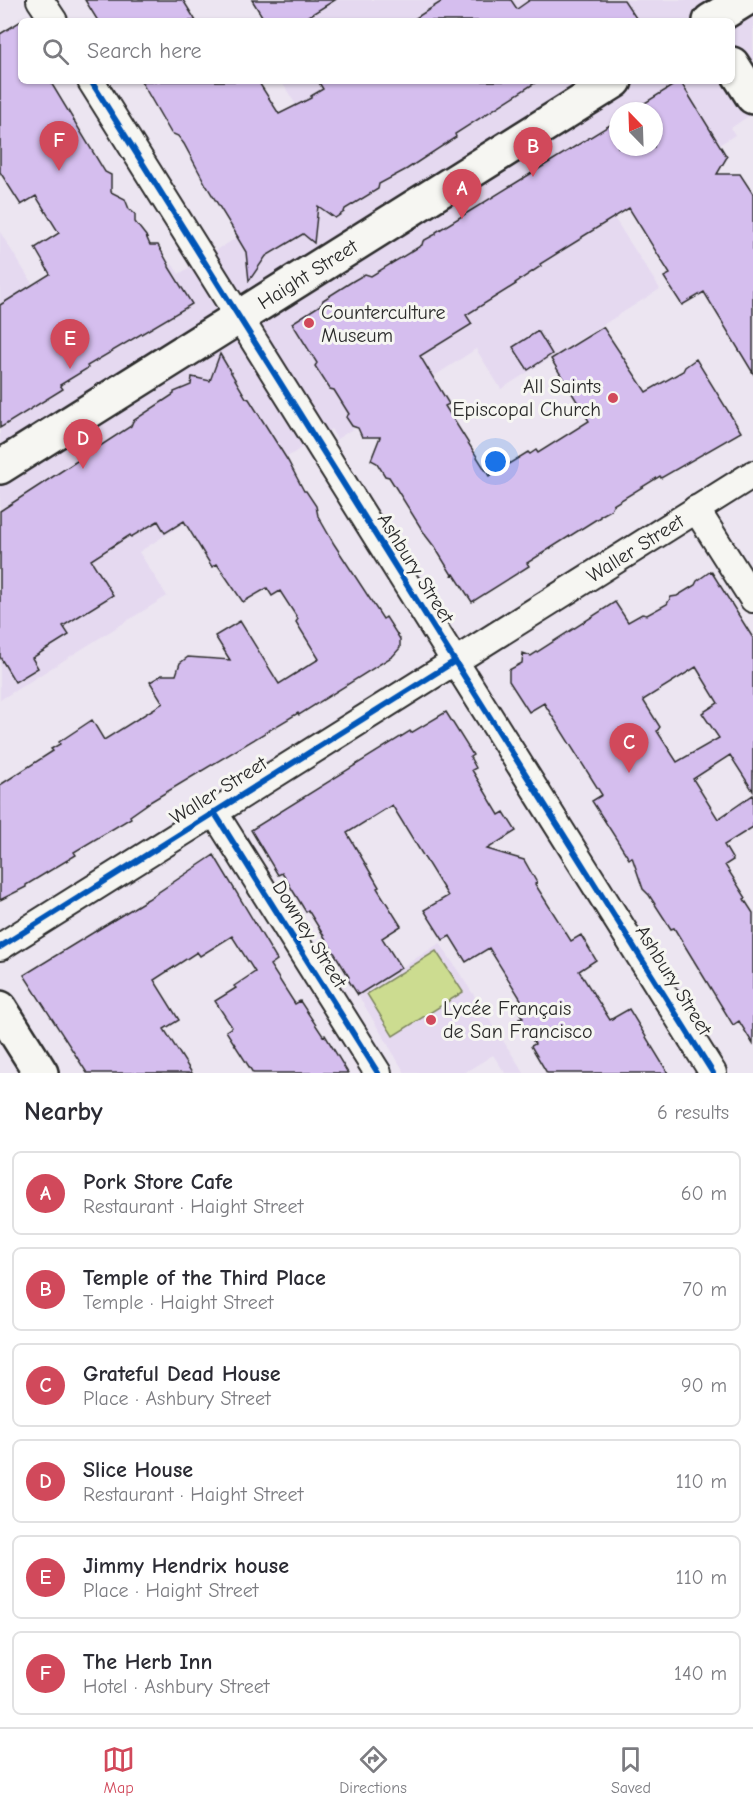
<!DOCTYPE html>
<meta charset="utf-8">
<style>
body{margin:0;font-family:"Comic Neue",sans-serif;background:#f2f2f3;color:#2b2b33}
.compass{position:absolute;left:609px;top:102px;width:54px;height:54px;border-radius:50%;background:#fff;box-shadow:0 2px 4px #0004;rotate:337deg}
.you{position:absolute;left:496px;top:462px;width:21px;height:21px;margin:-15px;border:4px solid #fff;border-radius:50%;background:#1a73e8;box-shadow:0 0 0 9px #1a73e833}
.badge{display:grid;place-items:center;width:39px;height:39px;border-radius:50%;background:#d1495b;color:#fff;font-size:20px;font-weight:700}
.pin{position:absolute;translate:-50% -50px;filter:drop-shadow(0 2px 3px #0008)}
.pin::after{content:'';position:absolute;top:32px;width:21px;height:18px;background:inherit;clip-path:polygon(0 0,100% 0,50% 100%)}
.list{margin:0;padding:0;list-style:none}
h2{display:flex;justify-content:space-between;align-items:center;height:78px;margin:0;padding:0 24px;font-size:26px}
h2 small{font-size:20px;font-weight:400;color:#7c7c81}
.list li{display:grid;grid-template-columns:39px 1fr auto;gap:18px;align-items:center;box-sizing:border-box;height:84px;margin:0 12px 12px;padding:0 12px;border:2px solid #e1e1e2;border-radius:9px}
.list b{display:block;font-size:22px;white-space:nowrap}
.list p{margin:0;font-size:20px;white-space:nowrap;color:#7c7c81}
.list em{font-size:20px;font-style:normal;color:#7c7c81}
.icon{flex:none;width:33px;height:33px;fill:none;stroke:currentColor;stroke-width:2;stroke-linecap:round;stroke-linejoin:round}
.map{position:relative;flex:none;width:753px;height:1073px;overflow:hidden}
.search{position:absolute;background:#fff;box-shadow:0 2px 4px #0004;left:18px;right:18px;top:18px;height:66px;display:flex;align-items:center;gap:15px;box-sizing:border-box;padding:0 21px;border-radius:9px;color:#7c7c81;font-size:22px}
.sheet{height:654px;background:#fff}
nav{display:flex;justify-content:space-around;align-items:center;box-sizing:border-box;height:84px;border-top:2px solid #e1e1e2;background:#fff;font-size:16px;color:#7c7c81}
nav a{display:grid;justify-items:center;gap:3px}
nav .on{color:#d1495b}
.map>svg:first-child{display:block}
.built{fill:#e5d9f0;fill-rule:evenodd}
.green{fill:#ccdc90;stroke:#7c845e;stroke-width:1.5}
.building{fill:#d5beee;stroke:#2b2b2b;stroke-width:1.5;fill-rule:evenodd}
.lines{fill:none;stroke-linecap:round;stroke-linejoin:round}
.street-casing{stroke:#2b2b2b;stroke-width:30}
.secondary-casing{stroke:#2b2b2b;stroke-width:38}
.street{stroke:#f6f6f2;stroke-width:26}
.secondary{stroke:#f6f6f2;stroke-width:33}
.cycleway-casing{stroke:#f6f6f2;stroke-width:10}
.cycleway{stroke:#0057b8;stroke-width:6}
.poi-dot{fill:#d1495b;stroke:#f6f6f2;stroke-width:2}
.labels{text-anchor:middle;stroke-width:6;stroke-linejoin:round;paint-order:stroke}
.street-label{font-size:20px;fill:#2b2b2b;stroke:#f6f6f2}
.poi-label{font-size:20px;fill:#2b2b2b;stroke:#f6f6f2;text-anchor:start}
</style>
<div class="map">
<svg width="753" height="1073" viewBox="0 0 753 1073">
<rect width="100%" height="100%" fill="#ece5f1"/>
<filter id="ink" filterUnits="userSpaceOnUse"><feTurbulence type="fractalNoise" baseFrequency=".0167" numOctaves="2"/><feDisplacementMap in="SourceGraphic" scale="12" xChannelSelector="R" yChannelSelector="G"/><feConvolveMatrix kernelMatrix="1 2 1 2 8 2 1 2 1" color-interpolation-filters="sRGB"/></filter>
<g filter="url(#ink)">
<path class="built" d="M252,0h501v113l-22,15 4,7 -124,78 49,76 -159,100 -25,-40 -139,90 -6,-10 -192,123 28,44 -167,104v-468l62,99 110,-67 7,10 160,-101 -58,-92h451v-60h-467zM618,111h36v36h-36z
M440,943l84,130h-19l-12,-18 -29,18h-59l-47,-78z"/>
<path class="green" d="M436,951l27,41 -70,44 -26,-42z"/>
<path class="building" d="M85,0h98l13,21h-98z
M252,0h83l-34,21h-36z
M444,0h67l6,9 13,-9h94l14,21h-227z
M21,21v60h29l55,91 6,3v17l14,7 4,10 6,5v8l11,14 4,9h8l11,20v2l23,37 -105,62 1,2 -28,17 3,4 -63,39v-123l50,-31 -15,-26 24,-15 -23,-37 -15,9 -21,-33v-138z
M141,81h117l21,33 32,-16v-2l12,-7 -5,-8h220l-83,53 1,3 -49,32 -28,15 -1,5 -33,20 -1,3 -9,6 -17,-12 -4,37 -11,-9 -37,22 -17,25 -3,-29 -9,-15h1l-32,-52 -22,-41 -6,-8 -7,-3z
M680,81l47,76 -10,17h23l13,20v179l-49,-81 -22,13 -18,-28 6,-3 -41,-66 -47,29v1l-42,26 1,2 -26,17 1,1 -50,31 6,9 -52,32 29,48 -4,2 44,70 39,-24 2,2 6,-4 2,3 51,-32 -38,-62 52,-32 43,65 37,-21 2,-4 11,-8 45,73 -80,46 -1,-2 -47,29 -2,5 -11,6v1l-73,46 2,3 -57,36 -18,-28 -2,1 -16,-26 -10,-13 -37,-59 -4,-1 -8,-13 -6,-3 9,-23h-18l-4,-9 -6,-2 -6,-9 3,-3 -15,-24 -4,-1 -15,-23 2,-3 -25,-40 30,-19 1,-4 30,-19 12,-7 6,2 51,-31 1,-4 13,-7v-2l182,-112v27h36v-36h-22z
M538,331l14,23 -24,16 -15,-23z
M220,354l26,44 3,1 39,62 16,30h2l10,15 2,10 16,28 49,75 3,-2 14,22v9l-7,8 -94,59 -1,-2 -148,89 -20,14 1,2 -57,34 2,3 -50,30v2l-26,13v-115l53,-34 -2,-2 9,-5 -1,-2 33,-22 12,20 59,-37 -13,-21 12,-7h14l4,-12 8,-6 42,3 -15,-24 25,-15 39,63 40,-25 -23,-37 2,-3 -18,-28 -8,5 -5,-8 -24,14 -26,-38 -5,3 -28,-46 -19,12 -7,-12 -27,16 -1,-2 -39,25 22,35 -50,31 6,9 -37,23 6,10 -23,14 -15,-25v-146l131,-85 2,-5 41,-27v-2l17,-7 1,-8 18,4z
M711,571l42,67v153l-23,-36 -37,24 25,40 35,-24v32l-29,18 9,15 -8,5 21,33 -2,1 9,14v131l-14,-23 -6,4 -59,-97 -3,1 -22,-34 -6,-6 -11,-32 -3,2 -37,-58 10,-6 -58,-92 -15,9 -20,-31v-11l13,-7 1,-10 8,3 84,-54 13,20 14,-8 5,1 20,-11 4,-7 6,-1 18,-11 2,-4zM696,667l22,36 -16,10 17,25 -42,24 -20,-31 3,-4 -17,-27z
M446,712l27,43 -3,2 6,11 -4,2 27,45 5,-3 12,19 -29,18 37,11 13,23 -2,1 36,57 10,-6 15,25 -17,11 31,49 19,-11 39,64h-121l-16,-27 4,-2 -16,-25 4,-1 -5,-8 7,-4 -36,-58 -23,14 -16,-26 -7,4 -19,-30 24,-14 -56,-91 -45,28 32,54 -2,1 24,38 -19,12 19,30 -43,27 -11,-17 2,-1 -41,-67 -2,2 -24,-39 -4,2 -27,-45 159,-99 1,2z
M214,855l63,105 -7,5 25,39 5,-3 23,35 2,-1 23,38h-95l-27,-42 6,-4 -17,-26 21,-13 -2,-2 21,-14 -23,-36 -32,20 -3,-4 -43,28 25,40 -15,9 28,44h-105l-63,-98 124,-76z"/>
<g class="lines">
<g class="street-casing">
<g id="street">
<path d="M40,0l14,21"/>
<path d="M91,81l622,992"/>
<path d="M696,509l57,90"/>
<path d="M214,812l164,261"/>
<path id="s1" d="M0,947l753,-473"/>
</g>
</g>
<g class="secondary-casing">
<g id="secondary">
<path d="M710,21l34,-21"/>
<path d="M732,64l21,33"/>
<path id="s2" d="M0,467l615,-386"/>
<path d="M0,1008l41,65"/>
</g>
</g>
<use href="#street" class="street"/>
<use href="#secondary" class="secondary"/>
<g class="cycleway-casing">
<path id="cycleway" d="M91,81l622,992
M214,812l164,261
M0,947l455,-286"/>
</g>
<use href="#cycleway" class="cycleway"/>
</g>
</g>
<g class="poi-dot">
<circle cx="309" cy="323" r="6"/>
<circle cx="613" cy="398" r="6"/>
<circle cx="431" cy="1020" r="6"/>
</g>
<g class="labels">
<g class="street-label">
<text dy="7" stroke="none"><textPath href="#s2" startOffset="363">Haight Street</textPath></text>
<text dy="7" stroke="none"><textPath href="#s1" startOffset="750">Waller Street</textPath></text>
<text transform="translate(416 568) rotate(58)" y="7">Ashbury Street</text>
<text transform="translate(218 790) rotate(-32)" y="7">Waller Street</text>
<text transform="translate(310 934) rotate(58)" y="7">Downey Street</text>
<text transform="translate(674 980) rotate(58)" y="7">Ashbury Street</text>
</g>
<g class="poi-label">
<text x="321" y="319">Counterculture<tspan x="321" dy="23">Museum</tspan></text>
<text x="601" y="393" text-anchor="end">All Saints<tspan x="601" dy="23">Episcopal Church</tspan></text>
<text x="443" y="1015">Lycée Français<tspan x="443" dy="23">de San Francisco</tspan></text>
</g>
</g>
</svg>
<svg class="compass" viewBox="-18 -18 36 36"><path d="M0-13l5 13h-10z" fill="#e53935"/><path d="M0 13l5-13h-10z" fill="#7c7c81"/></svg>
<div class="you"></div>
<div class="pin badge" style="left:462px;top:219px">A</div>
<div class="pin badge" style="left:533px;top:177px">B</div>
<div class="pin badge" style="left:629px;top:773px">C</div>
<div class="pin badge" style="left:83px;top:469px">D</div>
<div class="pin badge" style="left:70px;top:369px">E</div>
<div class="pin badge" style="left:59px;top:171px">F</div>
<div class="search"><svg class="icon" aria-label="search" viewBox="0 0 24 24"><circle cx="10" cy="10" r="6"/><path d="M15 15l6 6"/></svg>Search here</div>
</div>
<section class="sheet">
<h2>Nearby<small>6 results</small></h2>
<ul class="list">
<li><span class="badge">A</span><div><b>Pork Store Cafe</b><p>Restaurant · Haight Street</p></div><em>60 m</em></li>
<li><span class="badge">B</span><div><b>Temple of the Third Place</b><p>Temple · Haight Street</p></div><em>70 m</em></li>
<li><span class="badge">C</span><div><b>Grateful Dead House</b><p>Place · Ashbury Street</p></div><em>90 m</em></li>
<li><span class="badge">D</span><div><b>Slice House</b><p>Restaurant · Haight Street</p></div><em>110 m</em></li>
<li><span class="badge">E</span><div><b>Jimmy Hendrix house</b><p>Place · Haight Street</p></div><em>110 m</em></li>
<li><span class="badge">F</span><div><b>The Herb Inn</b><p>Hotel · Ashbury Street</p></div><em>140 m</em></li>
</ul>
</section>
<nav>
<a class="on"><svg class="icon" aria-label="map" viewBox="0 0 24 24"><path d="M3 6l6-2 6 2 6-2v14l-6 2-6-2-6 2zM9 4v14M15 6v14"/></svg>Map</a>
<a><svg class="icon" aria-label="directions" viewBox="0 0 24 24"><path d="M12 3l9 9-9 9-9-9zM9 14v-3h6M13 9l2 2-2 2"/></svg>Directions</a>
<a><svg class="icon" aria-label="saved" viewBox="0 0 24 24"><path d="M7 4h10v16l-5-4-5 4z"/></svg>Saved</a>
</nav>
